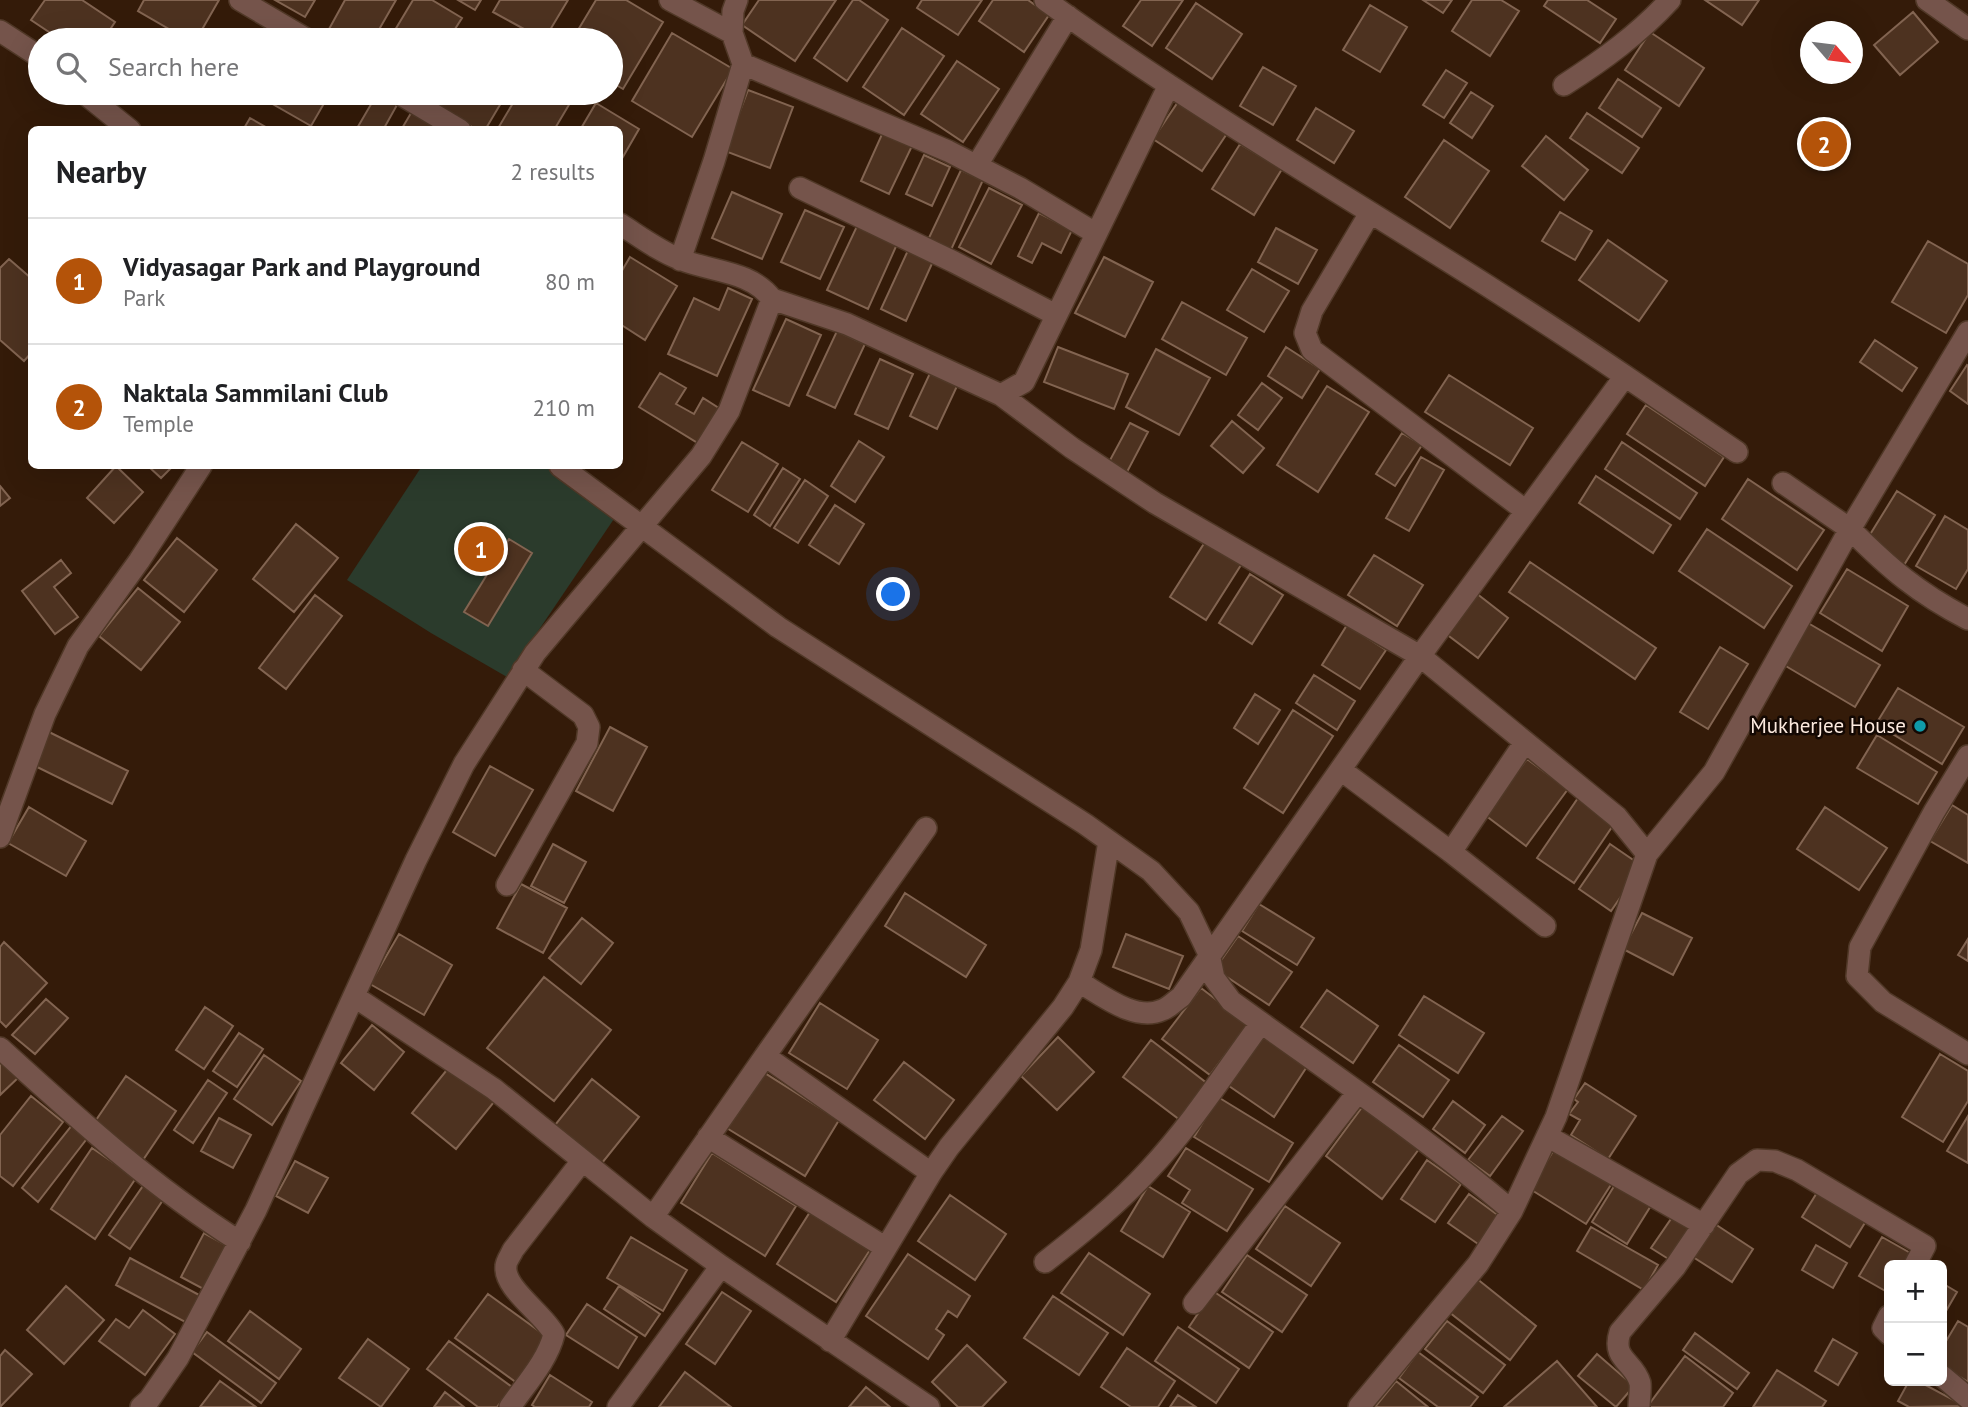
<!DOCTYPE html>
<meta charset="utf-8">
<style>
body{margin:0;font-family:"PT Sans",sans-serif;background:#f2f2f2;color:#202124}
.controls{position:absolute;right:21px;bottom:21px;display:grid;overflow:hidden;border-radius:10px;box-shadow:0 7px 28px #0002}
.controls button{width:63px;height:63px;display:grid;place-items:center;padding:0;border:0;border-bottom:2px solid #e0e0e0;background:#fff;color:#202124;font:35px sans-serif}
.compass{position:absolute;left:1800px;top:21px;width:63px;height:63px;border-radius:50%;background:#fff;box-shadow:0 7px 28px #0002;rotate:118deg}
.you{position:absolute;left:894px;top:595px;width:24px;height:24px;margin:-18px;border:5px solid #fff;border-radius:50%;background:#1a73e8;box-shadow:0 0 0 10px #1a73e833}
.badge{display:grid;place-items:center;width:46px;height:46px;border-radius:50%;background:#b45309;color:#fff;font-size:23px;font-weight:700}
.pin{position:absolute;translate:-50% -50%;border:4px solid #fff;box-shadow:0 2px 7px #0006}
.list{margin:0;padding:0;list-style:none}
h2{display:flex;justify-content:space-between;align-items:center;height:91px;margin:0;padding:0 28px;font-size:30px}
h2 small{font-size:23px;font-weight:400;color:#757577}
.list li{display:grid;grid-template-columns:46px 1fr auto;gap:21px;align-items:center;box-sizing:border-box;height:126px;padding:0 28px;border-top:2px solid #e0e0e0}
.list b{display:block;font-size:26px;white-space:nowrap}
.list p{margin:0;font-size:23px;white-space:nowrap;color:#757577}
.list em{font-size:23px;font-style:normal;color:#757577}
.icon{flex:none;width:38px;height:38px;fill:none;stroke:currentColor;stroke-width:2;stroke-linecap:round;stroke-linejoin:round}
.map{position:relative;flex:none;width:1968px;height:1407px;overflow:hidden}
.search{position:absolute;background:#fff;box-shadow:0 7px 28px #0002;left:28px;top:28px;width:595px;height:77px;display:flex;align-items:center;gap:18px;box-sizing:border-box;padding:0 24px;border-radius:38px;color:#757577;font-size:26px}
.panel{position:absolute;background:#fff;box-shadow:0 7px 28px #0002;left:28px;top:126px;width:595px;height:343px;border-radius:10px}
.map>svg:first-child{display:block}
.green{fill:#2b3b2c}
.building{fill:#4d3220;stroke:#826451;stroke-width:2}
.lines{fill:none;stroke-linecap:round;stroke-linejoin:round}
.street-casing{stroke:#503827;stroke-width:24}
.street{stroke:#75544b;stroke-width:21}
.culture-dot{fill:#0f9aa8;stroke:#130803;stroke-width:2.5}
.labels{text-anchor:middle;stroke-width:5;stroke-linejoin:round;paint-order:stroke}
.poi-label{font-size:21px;fill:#fceadf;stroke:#130803;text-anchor:end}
</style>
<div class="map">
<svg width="1968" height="1407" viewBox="0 0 1968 1407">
<rect width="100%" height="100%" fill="#341b09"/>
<path class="green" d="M422,466h127l71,44 -113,167 -76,-44 -84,-53z"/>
<path class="building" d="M45,0h37l33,22 -12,18h-42l-30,-20z
M144,0h75l-23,40h-8l-50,-29z
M275,0h40l-10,17z
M345,0h51l-23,40h-50z
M413,0h19l30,18 -14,22h-59z
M458,0h23l-6,10z
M500,0h68l-24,40 -51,-28z
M596,0h30l37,22 -40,67 -12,-7v-42h-39z
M759,0h77l-41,61 -53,-36z
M853,0h6l29,20 -41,61 -33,-23z
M922,0h60l-24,35 -41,-27z
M993,0h35l21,15 -25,37 -45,-31z
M1141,0h42l-31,46 -29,-20z
M1423,0h29l-9,13z
M1472,0h29l18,11 -29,45 -38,-25z
M1548,0h39l29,19 -16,24 -56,-37z
M1705,0h54l-17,25z
M1196,3l46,31 -30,45 -46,-31z
M1370,5l37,22 -27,45 -37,-22z
M1913,12l25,30 -38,33 -26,-30z
M902,28l42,28 -40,59 -41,-28z
M484,31l15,9h-21z
M1650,32l54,36 -25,38 -54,-36z
M672,33l61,36 -41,68 -60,-36z
M957,61l42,28 -36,53 -42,-28z
M1263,67l33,19 -23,39 -33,-19z
M1446,70l21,13 -23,35 -21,-13z
M1618,79l43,29 -19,29 -43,-29z
M748,90l45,17 -23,61 -45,-17z
M1471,92l22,14 -21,32 -22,-15z
M267,93h63l-19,33 -47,-27z
M446,93h61l-22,37h-8l-39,-24z
M519,93h57l-22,37h-57z
M377,94l20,11 -14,25h-27z
M1180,99l48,33 -26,39 -49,-32z
M596,103l43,26 -19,33v-32h-40z
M1316,108l38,23 -20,32 -37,-23z
M411,113l29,17h-39z
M1587,113l52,35 -17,25 -52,-35z
M250,118l21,12h-28z
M883,132l29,14 -23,48 -28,-13z
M1546,136l42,34 -24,30 -42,-34z
M1444,140l45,31 -39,57 -45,-31z
M1240,144l42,25 -28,46 -42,-26z
M924,155l26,12 -18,39 -26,-12z
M961,170l22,10 -33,72 -23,-10z
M989,188l33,17 -31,59 -32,-17z
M732,192l50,22 -20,45 -50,-21z
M805,210l39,17 -24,52 -39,-17z
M1560,212l32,19 -17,29 -33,-19z
M1039,213l33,17 -11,23 -19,-10 -10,20 -14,-7z
M858,224l40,18 -30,67 -41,-19z
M1276,228l41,22 -19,34 -40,-22z
M1608,240l59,41 -28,40 -60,-41z
M1928,241l40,23v31l-22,38 -54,-31z
M910,246l25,11 -29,64 -25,-12z
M630,257l47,29 -32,54 -25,-16v-50z
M1104,257l49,25 -28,55 -50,-24z
M9,259l23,20v73l-8,9 -24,-21v-72z
M1252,269l37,22 -25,41 -37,-22z
M728,288l24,11 -35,77 -49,-22 26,-56 25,12z
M1182,302l65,36 -21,37 -64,-36z
M786,319l35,16 -32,71 -36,-16z
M837,331l28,13 -30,64 -28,-13z
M1875,340l42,28 -15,23 -42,-29z
M1058,347l70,27 -14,35 -70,-27z
M1286,347l34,22 -18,29 -34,-22z
M1156,349l54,29 -31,57 -53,-28z
M880,359l33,15 -25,55 -33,-15z
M1967,365l1,1v38l-18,-13z
M931,371l27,13 -21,45 -27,-13z
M660,373l26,15 -10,16 18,10 9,-16 19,12 -21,35 -62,-38z
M1449,375l84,53 -23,37 -85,-53z
M1262,383l20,15 -24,32 -20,-15z
M1327,386l42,26 -51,80 -41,-27z
M1646,405l78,52 -19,29 -78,-52z
M1232,421l32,27 -21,25 -32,-27z
M1130,423l18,9 -21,40 -18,-10z
M1402,433l20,12 -27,41 -19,-12z
M859,441l25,16 -29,45 -24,-16z
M742,442l36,22 -30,48 -36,-22z
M1622,442l75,51 -17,26 -75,-50z
M1421,457l23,13 -35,61 -23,-13z
M116,466l27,26 -29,31 -27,-25z
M148,466h25l-12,12z
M783,468l17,11 -30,47 -16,-11z
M1596,476l75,49 -18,28 -74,-50z
M1748,479l76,51 -27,40 -75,-51z
M805,480l23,16 -30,47 -24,-15z
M0,486l10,12 -10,8z
M1897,491l38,24 -31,50 -38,-24z
M835,505l29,19 -25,40 -30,-19z
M1945,516l23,14v39l-12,20 -40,-23z
M296,524l42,34 -44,54 -41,-33z
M1707,529l85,57 -28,42 -85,-57z
M177,538l40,32 -33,42 -40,-32z
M509,539l23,14 -44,73 -24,-14z
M1205,542l36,23 -35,55 -36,-23z
M1374,555l49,30 -26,41 -49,-31z
M61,560l10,13 -17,14 24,30 -23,17 -33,-43z
M1530,562l126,86 -21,31 -126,-87z
M1847,569l61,37 -26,45 -62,-38z
M1250,574l33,21 -31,49 -33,-21z
M138,588l42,34 -39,48 -42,-34z
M1476,593l32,25 -30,40 -33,-25z
M315,595l27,21 -56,73 -27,-21z
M1808,623l72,42 -25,42 -71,-42z
M1347,625l39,25 -26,39 -38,-24z
M1720,647l28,17 -40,65 -28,-17z
M1314,675l41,26 -18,29 -41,-27z
M1898,688l66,39 -22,37 -66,-40z
M1255,694l25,16 -22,34 -24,-16z
M1293,710l40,26 -50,77 -39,-25z
M610,727l37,20 -34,64 -37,-20z
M49,732l79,39 -16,33 -79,-39z
M1877,735l60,37 -19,32 -61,-36z
M1527,759l41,30 -42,57 -41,-31z
M490,766l43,24 -38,66 -42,-24z
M1578,798l36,26 -40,59 -37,-25z
M1952,805l16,10v48l-38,-22z
M29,807l57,34 -20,35 -58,-33z
M1825,807l62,41 -28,42 -62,-41z
M553,844l33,18 -22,41 -33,-17z
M1610,844l32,22 -31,45 -32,-22z
M521,884l46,24 -24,45 -46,-25z
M905,893l81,52 -20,32 -81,-51z
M1259,904l55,34 -17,27 -55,-34z
M1642,913l50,25 -19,37 -50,-26z
M582,918l31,25 -32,41 -32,-26z
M399,934l53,31 -28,50 -54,-31z
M1126,934l57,22 -14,33 -56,-22z
M1238,936l54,36 -23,33 -54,-36z
M1968,939v22l-10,-6z
M4,942l43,41 -41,44 -6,-6v-74z
M544,977l67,53 -57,71 -67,-53z
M1201,988l47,36 -38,51 -48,-36z
M1327,990l51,36 -25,37 -52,-36z
M1424,996l60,37 -26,40 -59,-38z
M46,999l22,19 -33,36 -23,-19z
M820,1003l58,37 -31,49 -58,-36z
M205,1007l28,19 -29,43 -28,-19z
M372,1025l32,27 -30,38 -33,-27z
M239,1033l24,16 -26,38 -24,-16z
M1263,1035l45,30 -34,52 -45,-31z
M1058,1037l36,35 -37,38 -36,-34z
M1151,1040l57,44 -28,36 -57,-43z
M1399,1045l50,35 -26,37 -50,-35z
M1940,1054l28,17v30l-25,41 -41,-25z
M0,1055l20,21 -20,19z
M264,1055l37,26 -29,44 -38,-26z
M904,1062l50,38 -29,39 -51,-39z
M450,1066l44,36 -38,47 -44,-36z
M760,1070l79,50 -34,56 -80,-49z
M126,1076l50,35 -33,49 -51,-34z
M592,1079l47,38 -37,46 -47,-38z
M208,1080l19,13 -34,50 -19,-13z
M1585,1083l51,33 -28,43 -37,-24 9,-15 -11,-6 9,-12 -4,-3z
M31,1096l32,26 -50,64 -13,-10v-41z
M1218,1097l75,46 -24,39 -75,-45z
M1453,1101l32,24 -20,28 -32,-24z
M1363,1106l56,43 -37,50 -56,-43z
M1502,1116l21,15 -33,45 -22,-16z
M1968,1116v47l-21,-12z
M219,1118l32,17 -18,33 -32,-17z
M73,1124l16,12 -51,66 -16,-14z
M92,1148l44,30 -41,61 -44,-30z
M1186,1148l67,41 -26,42 -45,-28 8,-13 -22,-14z
M1555,1148l57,35 -26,41 -56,-35z
M712,1153l84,53 -31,50 -84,-53z
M1427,1160l34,24 -26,38 -34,-23z
M295,1161l33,17 -20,35 -32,-17z
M145,1183l20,14 -35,52 -21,-14z
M1616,1183l36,21 -25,40 -35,-22z
M1148,1186l42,26 -27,45 -42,-26z
M1818,1191l48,30 -16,26 -48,-30z
M1469,1194l30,22 -21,28 -30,-21z
M950,1195l56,39 -31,46 -57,-39z
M1285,1206l55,37 -29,43 -55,-37z
M810,1212l60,38 -34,52 -59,-38z
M1673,1216l18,12 -21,32 -19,-12z
M1715,1224l38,25 -21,33 -39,-25z
M1591,1227l67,38 -14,25 -67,-39z
M204,1233l29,16 -24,43 -28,-15z
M631,1237l56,33 -24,41 -56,-33z
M1882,1237l32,18 -6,10h-19v28l-30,-17z
M1816,1245l31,18 -14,25 -31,-18z
M1089,1253l61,41 -27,41 -62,-42z
M908,1254l62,42 -13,21 -9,-6 -12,18 8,6 -16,24 -62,-43z
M1247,1255l60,40 -25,37 -60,-40z
M130,1258l71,38 -14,27 -71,-38z
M1476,1278l60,48 -26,34 -61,-48z
M1942,1283l15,9 -15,26z
M66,1286l38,34 -40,44 -37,-34z
M619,1286l41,28 -15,22 -41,-27z
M1213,1291l60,41 -24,36 -60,-41z
M722,1292l29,19 -36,53 -29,-20z
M488,1294l62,45 -33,44 -62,-45z
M1053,1296l55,37 -29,42 -55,-37z
M587,1304l50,33 -19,31 -52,-33z
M143,1310l32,24 -30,41 -46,-34 17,-22 13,9z
M250,1311l51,38 -22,30 -51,-38z
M1447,1321l58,44 -22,28 -58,-44z
M1958,1321l10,6v55l-26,-16v-18z
M1178,1327l61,42 -23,34 -61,-42z
M207,1332l69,51 -15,20 -69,-51z
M1695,1333l54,40 -12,16 -54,-39z
M368,1339l41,30 -28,38 -42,-29z
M1833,1339l24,14 -19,32 -23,-14z
M449,1341l63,46 -15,20h-19l-51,-38z
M967,1345l39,37 -24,25h-24l-26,-25z
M1127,1348l48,33 -17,26h-27l-30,-20z
M5,1350l27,24 -32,33v-51z
M1418,1352l60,45 -8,10h-32l-39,-29z
M1597,1354l37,32 -18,21 -38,-31z
M1685,1356l48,37 -10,14h-76z
M1557,1361l40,46h-93z
M1777,1370l49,31 -4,6h-69z
M685,1372l46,35h-72z
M550,1375l42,27 -3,5h-54l-3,-2z
M220,1381l36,26h-56z
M1396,1381l32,26h-53z
M1909,1381h9l47,25 -56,1 -11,-6z
M866,1387l24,20h-41z
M445,1392l19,15h-30z
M1178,1395l18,12h-26z"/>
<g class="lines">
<g class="street-casing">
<path id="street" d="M240,0l68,40
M670,0l62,33 1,-22 4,-11
M1045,0c187,135 390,246 580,376l-205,280 197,161 30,37
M1927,0l41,29
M0,31l40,26
M743,64l205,87 72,37 75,45
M1564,85c39,-25 75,-51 106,-85
M84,93l46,37
M398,93l62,37
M977,165l91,-149
M800,188l154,74 102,53
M1370,213l-58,98 -7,22 7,17 214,161
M620,224c19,12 40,28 62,36 31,12 69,11 90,39l75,25 154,71 23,-13 145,-297
M680,260l34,-99 29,-97 -11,-31
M1625,376l112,76
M1001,395l71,53 83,55 265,153 -239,341c-6,4 -12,11 -19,13 -27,12 -60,-15 -83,-28l12,-32 18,-109
M560,466l218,161 307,197 66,47 38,41 20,42 5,24 17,23c95,69 192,134 281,210
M1783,483l67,46 118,-197
M1968,756l-34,56 -74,135 -3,29 26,26 85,52
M1341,770l110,82 74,-110
M0,837l45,-123 33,-68 61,-85 62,-95
M1451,852l94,74
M507,885l80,-142 2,-16 -6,-12 -60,-45
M355,997l139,92 159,128 68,49 208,141
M0,1048c78,71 150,137 240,194
M765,1056l161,-228
M1547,1136l157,89
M708,1137l178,111
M653,1217l112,-161 166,117
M1045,1262c37,-29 73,-58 105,-93 42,-45 75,-97 111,-146
M1194,1303l164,-211
M1889,1316l-6,12 6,6
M830,1341l101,-168 18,-26 114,-140 16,-25
M1942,1376l26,22
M141,1407l8,-7 29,-42 78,-148 160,-350 48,-96 71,-111 166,-197 28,-45 43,-112
M510,1407c15,-22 38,-47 44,-73 -10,-20 -51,-46 -48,-68 0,-5 5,-11 7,-16l69,-89
M618,1407l103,-141
M1359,1407l119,-143 34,-53 44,-94 91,-263 67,-82 136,-243c40,40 68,64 118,90
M1639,1407c0,-7 2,-17 1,-24 -6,-22 -29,-23 -20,-51l55,-65 63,-93 19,-14 18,1 22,9 128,76 -10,19"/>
</g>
<use href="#street" class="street"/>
</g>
<circle class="culture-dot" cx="1920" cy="726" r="7"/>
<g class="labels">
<g class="poi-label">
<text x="1906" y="733">Mukherjee House</text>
</g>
</g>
</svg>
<div class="controls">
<button>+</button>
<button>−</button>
</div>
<svg class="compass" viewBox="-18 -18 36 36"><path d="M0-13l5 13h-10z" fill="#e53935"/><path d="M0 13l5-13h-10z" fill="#757577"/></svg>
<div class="you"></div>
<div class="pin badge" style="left:481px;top:549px">1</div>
<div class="pin badge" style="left:1824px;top:144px">2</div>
<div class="search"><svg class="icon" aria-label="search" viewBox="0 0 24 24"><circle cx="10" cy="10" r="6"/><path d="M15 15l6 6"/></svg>Search here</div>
<section class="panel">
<h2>Nearby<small>2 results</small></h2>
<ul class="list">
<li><span class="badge">1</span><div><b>Vidyasagar Park and Playground</b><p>Park</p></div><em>80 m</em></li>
<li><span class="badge">2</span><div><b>Naktala Sammilani Club</b><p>Temple</p></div><em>210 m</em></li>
</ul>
</section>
</div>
